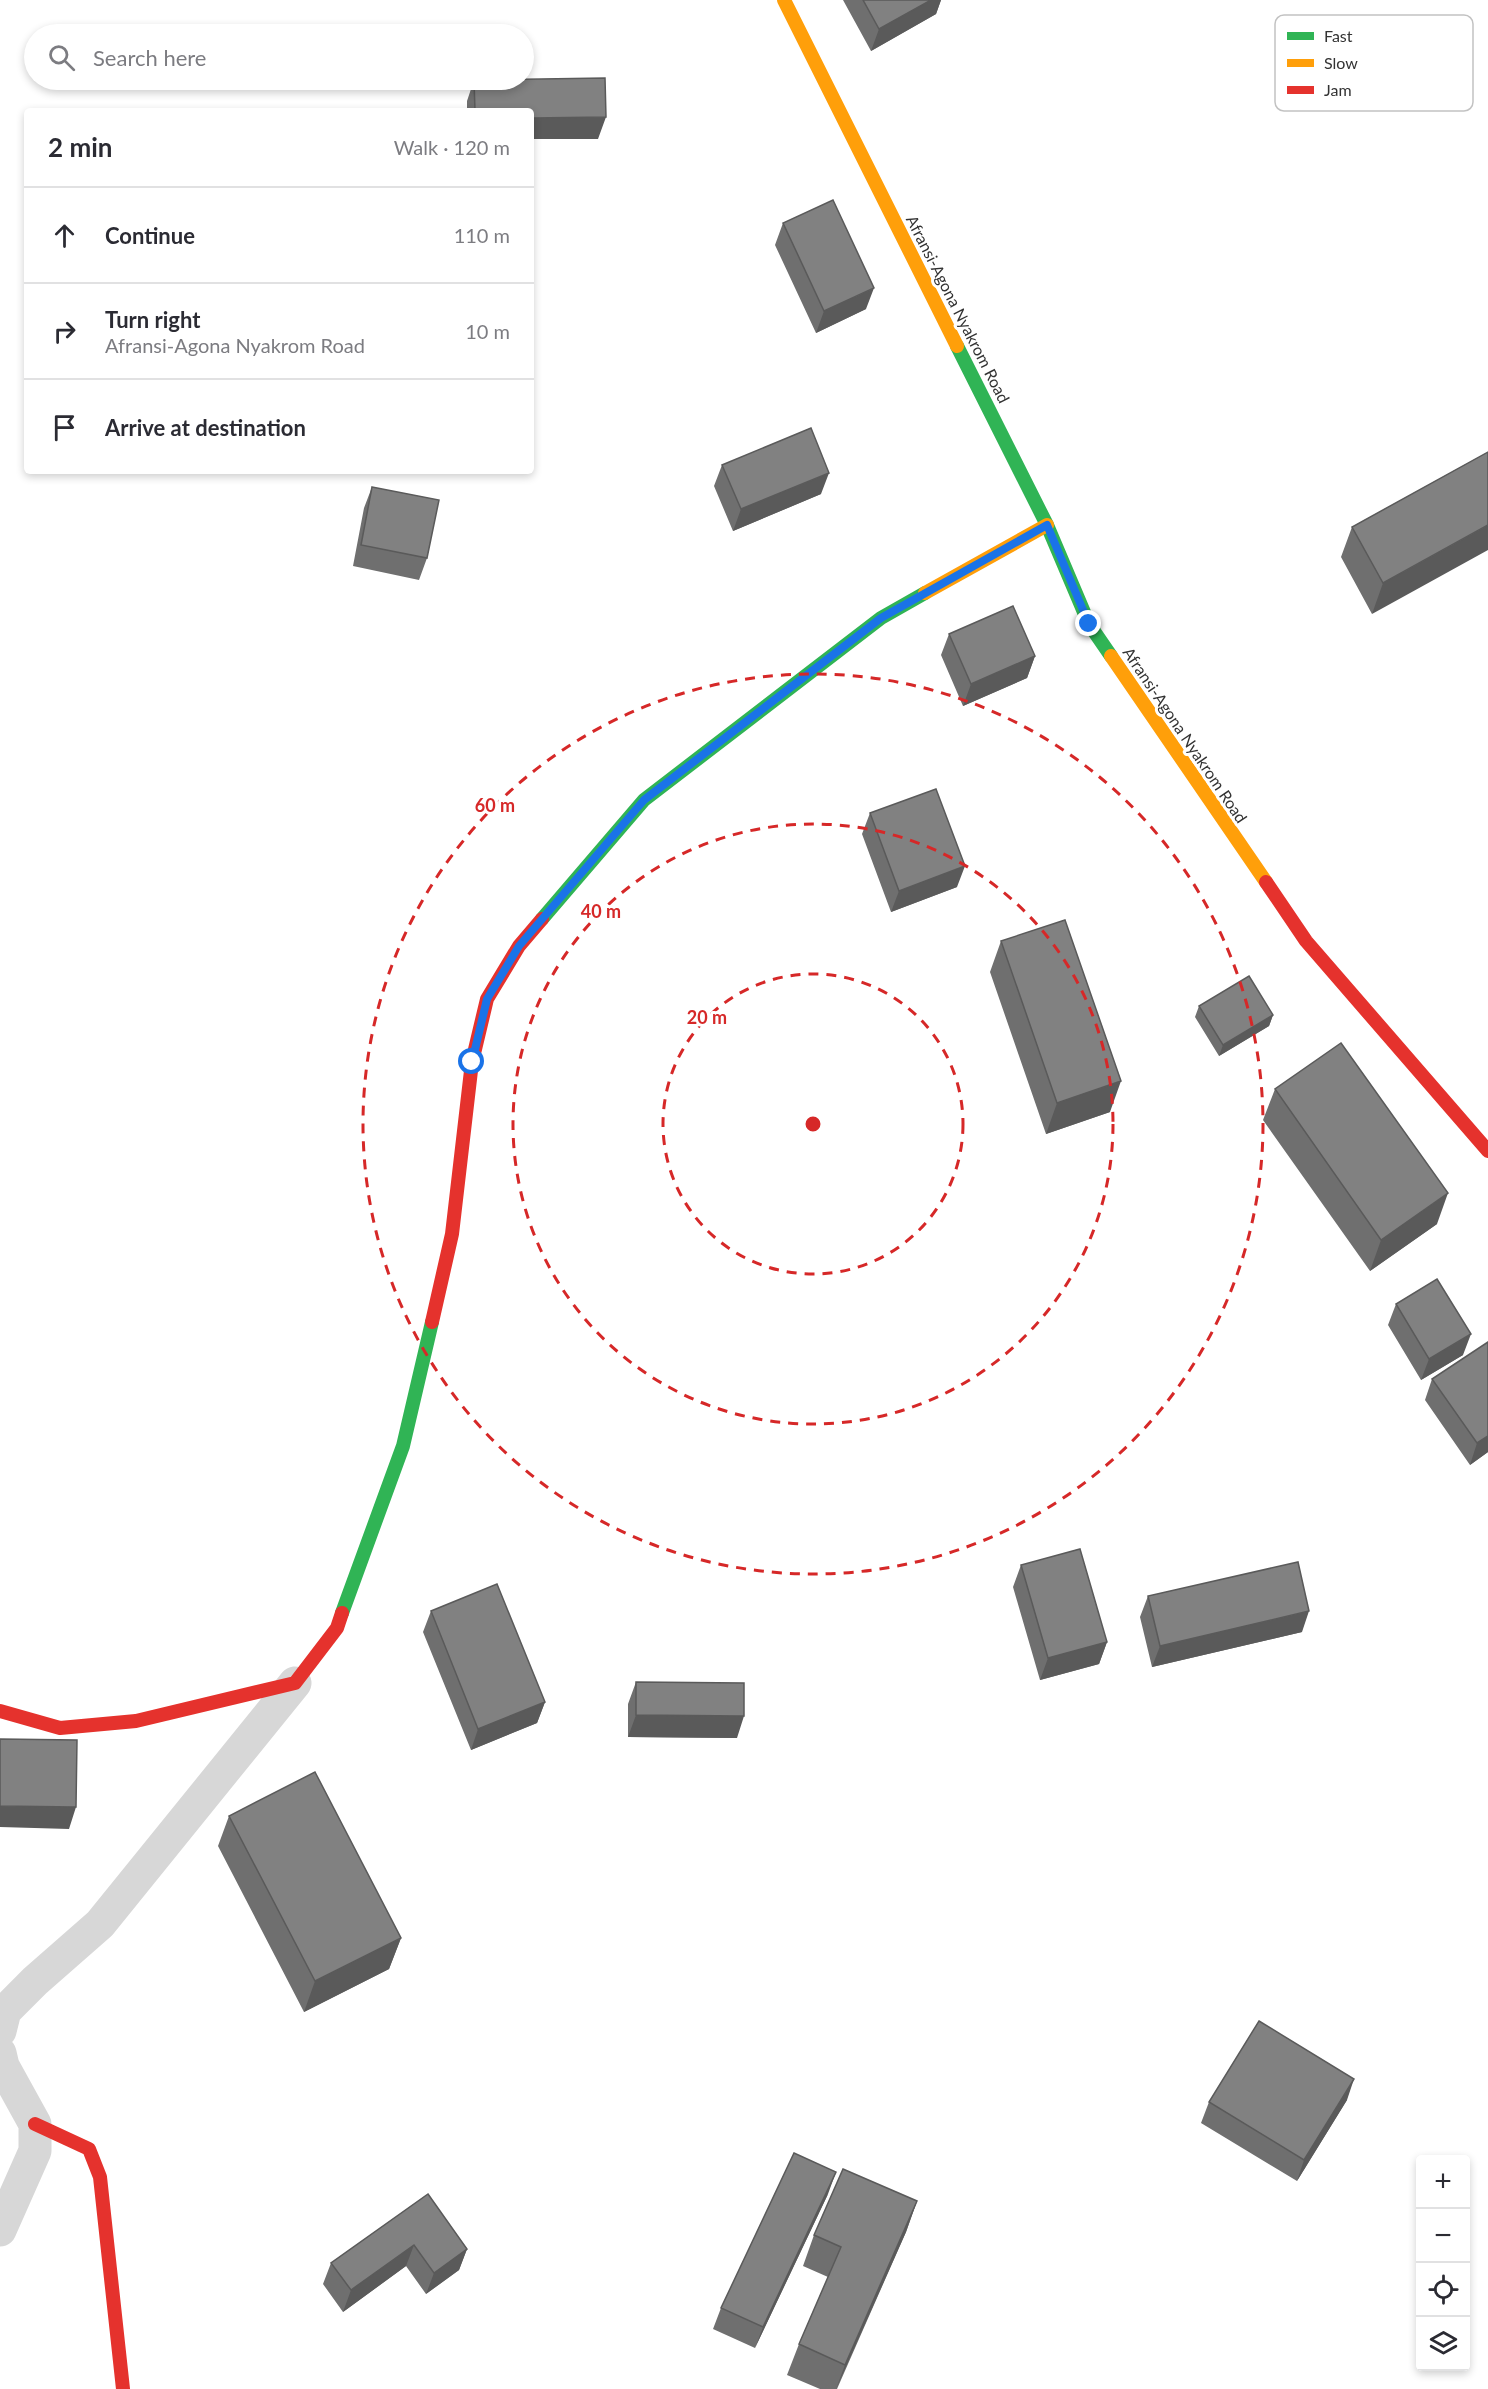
<!DOCTYPE html>
<meta charset="utf-8">
<style>
body{margin:0;font-family:Lato,sans-serif;background:#f2f2f3;color:#2b2b33}
.controls{position:absolute;right:18px;bottom:18px;display:grid;overflow:hidden;border-radius:6px;box-shadow:0 3px 9px #0003}
.controls button{width:54px;height:54px;display:grid;place-items:center;padding:0;border:0;border-bottom:2px solid #e1e1e2;background:#fff;color:#2b2b33;font:30px sans-serif}
.stop{position:absolute;width:18px;height:18px;margin:-14px;border:4px solid #1a73e8;border-radius:50%;background:#fff}
.stop.end{background:#1a73e8;border-color:#fff;box-shadow:0 2px 6px #0008}
.list{margin:0;padding:0;list-style:none}
h2{display:flex;justify-content:space-between;align-items:center;height:78px;margin:0;padding:0 24px;font-size:26px}
h2 small{font-size:20px;font-weight:400;color:#7c7c81}
.list li{display:grid;grid-template-columns:39px 1fr auto;gap:18px;align-items:center;box-sizing:border-box;height:96px;padding:0 24px;border-top:2px solid #e1e1e2}
.list b{display:block;font-size:22px;white-space:nowrap}
.list p{margin:0;font-size:20px;white-space:nowrap;color:#7c7c81}
.list em{font-size:20px;font-style:normal;color:#7c7c81}
.icon{flex:none;width:33px;height:33px;fill:none;stroke:currentColor;stroke-width:2;stroke-linecap:round;stroke-linejoin:round}
.map{position:relative;flex:none;width:1488px;height:2389px;overflow:hidden}
.search{position:absolute;background:#fff;box-shadow:0 3px 9px #0003;left:24px;top:24px;width:510px;height:66px;display:flex;align-items:center;gap:15px;box-sizing:border-box;padding:0 21px;border-radius:33px;color:#7c7c81;font-size:22px}
.panel{position:absolute;background:#fff;box-shadow:0 3px 9px #0003;left:24px;top:108px;width:510px;height:366px;border-radius:6px}
.map>svg:first-child{display:block}
.lines{fill:none;stroke-linecap:round;stroke-linejoin:round}
.street{stroke:#d7d7d7;stroke-width:33}
.fast{stroke:#30b455;stroke-width:14}
.slow{stroke:#ff9f0a;stroke-width:14}
.jam{stroke:#e5322d;stroke-width:14}
.wall{fill:#6f6f6f}
.shaded-wall{fill:#5a5a5a}
.building{fill:#818181;stroke:#5a5a5a;stroke-width:1.5}
.route{stroke:#1a73e8;stroke-width:8}
.ring{fill:none;stroke:#d62828;stroke-width:3;stroke-dasharray:10 8}
.labels{text-anchor:middle;stroke-width:6;stroke-linejoin:round;paint-order:stroke}
.street-label{font-size:16px;fill:#333;stroke:#fff}
.key{fill:#fff;stroke:#c2c2c2;stroke-width:1.5}
.key-label{font-size:16px;fill:#333}
.centre{fill:#d62828;stroke:#fff;stroke-width:3}
.ring-label{font-size:18px;text-anchor:middle;font-weight:bold;fill:#d62828;stroke:#fff;stroke-width:6;stroke-linejoin:round;paint-order:stroke}
</style>
<div class="map">
<svg width="1488" height="2389" viewBox="0 0 1488 2389">
<rect width="100%" height="100%" fill="#fff"/>
<g class="lines">
<path class="street" d="M0,2031l5,-20 30,-30 65,-57 195,-241
M0,2053l3,13 32,58v27l-35,79"/>
<path class="fast" d="M957,346l90,179 42,99 22,32
M542,919l102,-119 237,-182 44,-25
M342,1613l61,-167 29,-124"/>
<path class="slow" d="M784,0l173,346
M925,593l122,-68
M1111,656l155,226"/>
<path class="jam" d="M1266,882l40,59 182,210
M432,1322l20,-88 20,-172 15,-63 32,-53 23,-27
M0,1711l60,17 76,-7 159,-38 42,-55 5,-15
M35,2124l54,25 11,28 23,212"/>
</g>
<path class="wall" d="M843,0h98l-5,14 -65,37z
M474,80l124,59 -67,-28h-64v-10z
M783,223l83,86 -50,24 -41,-88z
M1488,452l-116,162 -31,-57 11,-30z
M722,465l99,29 -88,37 -19,-45z
M372,487l55,71 -8,22 -66,-14 11,-58z
M949,634l86,22 -8,22 -64,28 -22,-51z
M870,813l87,74 -66,25 -29,-78z
M1001,941l109,171 -64,22 -56,-162z
M1199,1006l74,9 -4,11 -50,30 -24,-39z
M1275,1089l162,135 -67,47 -107,-151z
M1396,1304l67,51 -42,25 -33,-55z
M1432,1379l56,73 -18,13 -45,-65z
M1021,1565l86,77 -8,22 -59,16 -27,-93z
M1148,1596l154,36 -150,35 -12,-50z
M431,1611l114,91 -8,21 -66,27 -48,-118z
M636,1682l101,56 -109,-1v-33z
M229,1816l172,122 -12,31 -85,43 -86,-166z
M1347,2100l-50,81 -96,-58 8,-21z
M428,2194l39,55 -8,21 -33,24 -20,-28 -63,46 -20,-28 8,-21z
M828,2194l-73,154 -42,-19 8,-21z
M917,2201l-11,31 -69,157h-17l-33,-14 12,-31 29,-67 -25,-11 11,-31z"/>
<path class="shaded-wall" d="M931,0h10l-5,14 -65,37 8,-22z
M606,117l-8,22h-67v-21z
M874,288l-8,21 -50,24 8,-22z
M829,473l-8,21 -88,37 8,-22z
M1488,525v25l-116,64 11,-31z
M1035,656l-8,22 -64,28 8,-22z
M965,866l-8,21 -66,25 8,-21z
M1273,1015l-4,11 -50,30 4,-11z
M1121,1081l-11,31 -64,22 11,-31z
M1448,1193l-11,31 -67,47 11,-31z
M1471,1334l-8,21 -42,25 8,-21z
M1488,1436v16l-18,13 7,-22z
M1309,1611l-7,21 -150,35 8,-21z
M1107,1642l-8,22 -59,16 8,-22z
M545,1702l-8,21 -66,27 7,-21z
M636,1715l108,1 -7,22 -109,-1z
M0,1806l76,1 -7,22 -69,-2z
M401,1938l-12,31 -85,43 11,-31z
M1354,2079l-7,21 -50,81 7,-21z
M836,2172l-8,22 -73,154 8,-21z
M917,2201l-11,31 -70,157 9,-24z
M414,2245l-8,21 -63,46 8,-22z
M467,2249l-8,21 -33,24 8,-21z"/>
<path class="building" d="M863,0h68l-52,29z
M605,78l1,39 -75,1v-7h-56l-1,-31z
M833,200l41,88 -50,23 -41,-88z
M811,428l18,45 -88,36 -19,-44z
M1488,452v73l-105,58 -31,-56z
M372,487l67,13 -12,58 -66,-13z
M1013,606l22,50 -64,28 -22,-50z
M936,789l29,77 -66,25 -29,-78z
M1065,920l56,161 -64,22 -56,-162z
M1249,976l24,39 -50,30 -24,-39z
M1341,1043l107,150 -67,47 -106,-151z
M1437,1279l34,55 -42,25 -33,-55z
M1488,1342v94l-11,7 -45,-64z
M1080,1549l27,93 -59,16 -27,-93z
M1298,1562l11,49 -149,35 -12,-50z
M497,1584l48,118 -67,27 -47,-118z
M636,1682l108,1v33l-108,-1z
M0,1739l77,1 -1,67 -76,-1z
M315,1772l86,166 -86,43 -86,-165z
M1259,2021l95,58 -50,81 -95,-58z
M794,2153l42,19 -73,155 -42,-19z
M843,2169l74,32 -72,164 -46,-21 42,-97 -27,-12z
M428,2194l39,55 -33,24 -20,-28 -63,45 -20,-27z"/>
<g class="lines">
<path class="route" d="M472,1062l15,-63 32,-53 125,-146 237,-182 166,-93 42,99"/>
</g>
<g class="ring">
<circle cx="813" cy="1124" r="150"/>
<circle cx="813" cy="1124" r="300"/>
<circle cx="813" cy="1124" r="450"/>
</g>
<g class="labels">
<g class="street-label">
<text transform="translate(958 309) rotate(63)" y="6">Afransi-Agona Nyakrom Road</text>
<text transform="translate(1185 735) rotate(56)" y="6">Afransi-Agona Nyakrom Road</text>
</g>
</g>
<rect x="1275" y="15" width="198" height="96" rx="9" class="key"/>
<rect x="1287" y="32" width="27" height="8" fill="#30b455"/>
<rect x="1287" y="59" width="27" height="8" fill="#ff9f0a"/>
<rect x="1287" y="86" width="27" height="8" fill="#e5322d"/>
<g class="key-label">
<text x="1324" y="42">Fast</text>
<text x="1324" y="69">Slow</text>
<text x="1324" y="96">Jam</text>
</g>
<circle cx="813" cy="1124" r="9" class="centre"/>
<g class="ring-label">
<text x="495" y="812">60 m</text>
<text x="601" y="918">40 m</text>
<text x="707" y="1024">20 m</text>
</g>
</svg>
<div class="controls">
<button>+</button>
<button>−</button>
<button><svg class="icon" aria-label="locate" viewBox="0 0 24 24"><circle cx="12" cy="12" r="6"/><path d="M12 2v4M12 18v4M2 12h4M18 12h4"/></svg></button>
<button><svg class="icon" aria-label="layers" viewBox="0 0 24 24"><path d="M12 4l9 5-9 5-9-5zM3 14l9 5 9-5"/></svg></button>
</div>
<div class="stop" style="left:472px;top:1062px"></div>
<div class="stop end" style="left:1089px;top:624px"></div>
<div class="search"><svg class="icon" aria-label="search" viewBox="0 0 24 24"><circle cx="10" cy="10" r="6"/><path d="M15 15l6 6"/></svg>Search here</div>
<section class="panel">
<h2>2 min<small>Walk · 120 m</small></h2>
<ul class="list">
<li><svg class="icon" aria-label="ahead" viewBox="0 0 24 24"><path d="M12 20V5M6 11l6-6 6 6"/></svg><div><b>Continue</b></div><em>110 m</em></li>
<li><svg class="icon" aria-label="right" viewBox="0 0 24 24"><path d="M7 20v-9h11M14 6l5 5-5 5"/></svg><div><b>Turn right</b><p>Afransi-Agona Nyakrom Road</p></div><em>10 m</em></li>
<li><svg class="icon" aria-label="arrive" viewBox="0 0 24 24"><path d="M6 21V4h12l-3 4 3 4H6"/></svg><div><b>Arrive at destination</b></div></li>
</ul>
</section>
</div>
